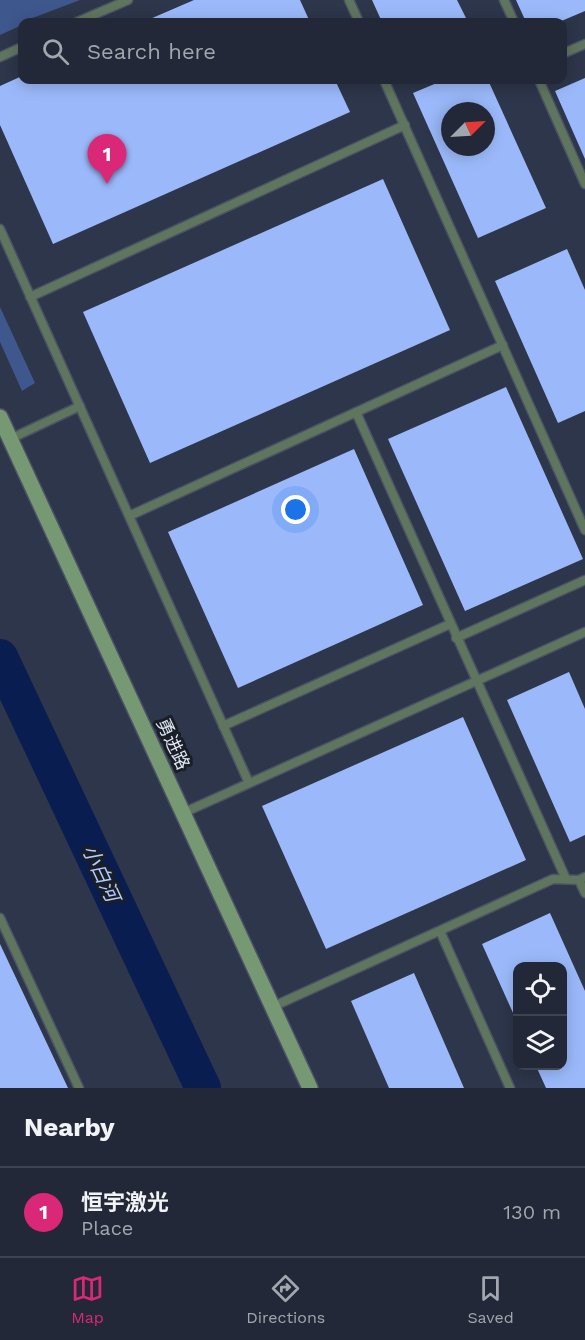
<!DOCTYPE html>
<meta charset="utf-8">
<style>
body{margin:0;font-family:"Work Sans","Noto Sans SC",sans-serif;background:#2e3443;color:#f1f3f6}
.controls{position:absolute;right:18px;bottom:18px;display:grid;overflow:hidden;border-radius:12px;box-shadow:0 3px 15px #0003}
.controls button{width:54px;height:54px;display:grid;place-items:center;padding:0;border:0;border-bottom:2px solid #3f4453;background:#222838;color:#f1f3f6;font:30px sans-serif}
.compass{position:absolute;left:441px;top:102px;width:54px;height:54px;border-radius:50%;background:#222838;box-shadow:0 3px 15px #0003;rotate:66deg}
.you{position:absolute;left:296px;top:510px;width:21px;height:21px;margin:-15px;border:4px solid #fff;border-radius:50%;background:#1a73e8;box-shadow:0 0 0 9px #1a73e833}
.badge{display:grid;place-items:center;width:39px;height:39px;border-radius:50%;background:#db2777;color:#fff;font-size:20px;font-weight:700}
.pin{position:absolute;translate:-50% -50px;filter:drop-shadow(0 2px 3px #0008)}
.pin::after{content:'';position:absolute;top:32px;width:21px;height:18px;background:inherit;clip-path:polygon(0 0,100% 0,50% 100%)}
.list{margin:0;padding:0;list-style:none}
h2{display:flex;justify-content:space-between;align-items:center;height:78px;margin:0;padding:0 24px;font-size:26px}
h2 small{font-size:20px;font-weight:400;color:#a2a6ae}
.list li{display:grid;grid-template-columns:39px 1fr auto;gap:18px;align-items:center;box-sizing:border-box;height:90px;padding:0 24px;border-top:2px solid #3f4453}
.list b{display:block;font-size:22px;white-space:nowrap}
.list p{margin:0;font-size:20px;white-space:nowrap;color:#a2a6ae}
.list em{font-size:20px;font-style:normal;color:#a2a6ae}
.icon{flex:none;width:33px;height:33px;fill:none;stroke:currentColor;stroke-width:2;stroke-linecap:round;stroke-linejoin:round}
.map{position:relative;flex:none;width:585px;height:1088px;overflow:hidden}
.search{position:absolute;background:#222838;box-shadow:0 3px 15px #0003;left:18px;right:18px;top:18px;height:66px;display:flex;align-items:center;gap:15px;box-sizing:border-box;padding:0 21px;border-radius:12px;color:#a2a6ae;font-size:22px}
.sheet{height:168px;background:#222838}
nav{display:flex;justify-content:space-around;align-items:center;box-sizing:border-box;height:84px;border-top:2px solid #3f4453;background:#222838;font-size:16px;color:#a2a6ae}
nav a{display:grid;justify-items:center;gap:3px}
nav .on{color:#db2777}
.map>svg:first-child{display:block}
.green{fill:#3e578d}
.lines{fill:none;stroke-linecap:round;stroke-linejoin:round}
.river{stroke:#0a1d50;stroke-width:36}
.building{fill:#9bb9fa;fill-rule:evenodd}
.lane-casing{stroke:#4a5366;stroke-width:11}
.secondary-casing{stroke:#4a5366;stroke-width:18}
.lane{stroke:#60755e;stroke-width:8}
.secondary{stroke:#769873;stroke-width:15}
.labels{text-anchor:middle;stroke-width:6;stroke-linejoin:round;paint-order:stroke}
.street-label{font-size:18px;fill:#e3e9f6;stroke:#191e27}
.water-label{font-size:20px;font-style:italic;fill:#b3cbfe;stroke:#191e27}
</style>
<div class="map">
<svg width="585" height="1088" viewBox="0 0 585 1088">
<rect width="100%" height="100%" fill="#2d364a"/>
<path class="green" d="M0,0h80l-58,22v3l-22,10z
M0,307l35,76 -13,8 -22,-49z"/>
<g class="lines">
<path class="river" d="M0,657l203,431"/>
</g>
<path class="building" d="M194,0h106l10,22h-167z
M372,0h85l10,20 -85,2z
M516,0h69v11l-26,11h-33z
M22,76v4h313l15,32 -297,132 -53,-119v-39z
M585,78v81l-30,-68z
M444,80h44l58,128 -68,30 -65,-145zM450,111h36v36h-36z
M383,179l67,151 -300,133 -67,-151z
M567,249l18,41v121l-27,12 -63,-142z
M506,387l77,172 -118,52 -77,-172z
M354,449l69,156 -185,83 -70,-156z
M569,672l16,37v126l-15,7 -63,-142z
M463,717l63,143 -200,89 -64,-143z
M550,913l35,78v97h-39l-10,-22h26v-100h-44v58l-36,-80z
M0,944l68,144h-68z
M414,973l50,115h-75l-38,-87z"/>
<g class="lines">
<g class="lane-casing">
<path id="lane" d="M349,0l10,22
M504,0l10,22
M77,22l51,-22
M562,54l23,-10
M0,57l22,-10
M384,80l201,450
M539,80l46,104
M0,229l249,554
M30,297l375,-172
M356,412l210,467
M10,439l70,-33
M129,516l374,-171
M456,638l129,-58
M223,726l227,-102
M183,813l402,-181
M579,880l6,13
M0,918l79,170
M440,931l70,157
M272,1007l281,-128 26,1 6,-3"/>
</g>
<g class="secondary-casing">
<path id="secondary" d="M0,417l310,671"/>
</g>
<use href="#lane" class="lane"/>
<use href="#secondary" class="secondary"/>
</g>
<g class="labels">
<g class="street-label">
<text transform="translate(173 744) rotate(65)" y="6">勇进路</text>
</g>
<g class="water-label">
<text transform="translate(101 873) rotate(65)" y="7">小白河</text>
</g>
</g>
</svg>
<div class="controls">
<button><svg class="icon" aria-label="locate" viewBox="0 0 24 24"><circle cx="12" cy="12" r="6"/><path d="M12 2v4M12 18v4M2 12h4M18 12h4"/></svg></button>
<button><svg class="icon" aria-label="layers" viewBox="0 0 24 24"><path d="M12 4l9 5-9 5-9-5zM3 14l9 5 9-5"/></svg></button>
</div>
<svg class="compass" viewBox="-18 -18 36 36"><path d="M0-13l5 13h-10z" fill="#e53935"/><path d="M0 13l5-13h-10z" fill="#a2a6ae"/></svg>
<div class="you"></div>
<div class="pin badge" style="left:107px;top:184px">1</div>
<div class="search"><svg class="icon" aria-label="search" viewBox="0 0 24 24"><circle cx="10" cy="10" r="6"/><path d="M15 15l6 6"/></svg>Search here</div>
</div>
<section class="sheet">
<h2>Nearby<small></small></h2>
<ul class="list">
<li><span class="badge">1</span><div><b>恒宇激光</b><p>Place</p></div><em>130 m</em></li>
</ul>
</section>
<nav>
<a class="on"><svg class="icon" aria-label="map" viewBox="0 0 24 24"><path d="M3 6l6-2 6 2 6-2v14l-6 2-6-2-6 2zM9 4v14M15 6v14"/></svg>Map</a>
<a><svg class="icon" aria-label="directions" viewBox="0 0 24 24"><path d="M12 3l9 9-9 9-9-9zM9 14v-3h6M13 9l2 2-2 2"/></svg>Directions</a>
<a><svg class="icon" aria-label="saved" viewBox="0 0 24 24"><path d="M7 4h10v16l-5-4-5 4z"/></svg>Saved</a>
</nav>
